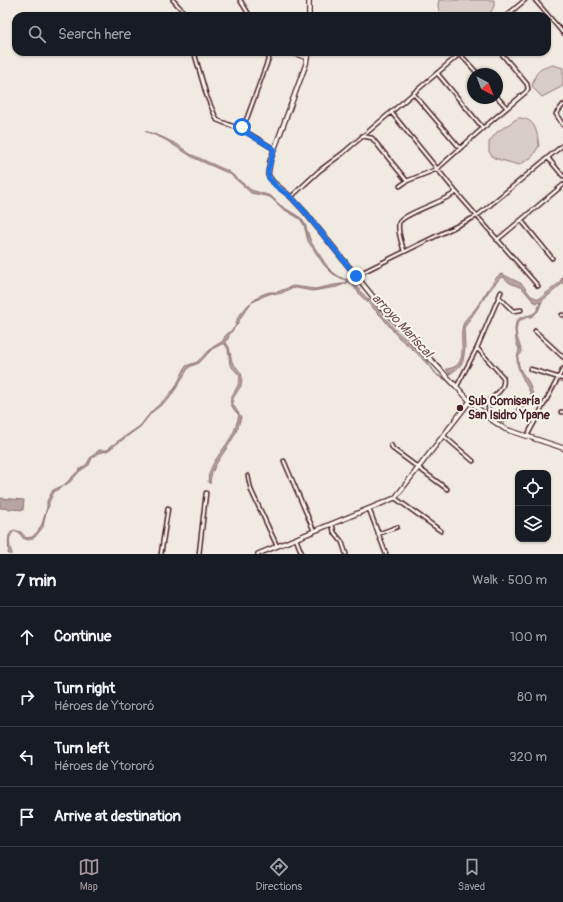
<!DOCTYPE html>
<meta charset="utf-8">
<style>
body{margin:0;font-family:Pangolin,sans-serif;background:#242831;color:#f1f3f6}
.controls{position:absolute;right:12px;bottom:12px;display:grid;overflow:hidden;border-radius:8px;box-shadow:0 1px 3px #0004}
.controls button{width:36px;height:36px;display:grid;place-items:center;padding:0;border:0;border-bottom:1px solid #363941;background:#171b24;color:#f1f3f6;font:20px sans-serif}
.compass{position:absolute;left:467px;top:68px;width:36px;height:36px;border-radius:50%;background:#171b24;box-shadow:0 1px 3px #0004;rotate:138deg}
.stop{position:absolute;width:12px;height:12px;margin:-9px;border:3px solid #1a73e8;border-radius:50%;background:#fff}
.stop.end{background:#1a73e8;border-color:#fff;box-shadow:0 1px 4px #0008}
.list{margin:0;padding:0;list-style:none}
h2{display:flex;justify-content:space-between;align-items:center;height:52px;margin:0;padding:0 16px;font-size:17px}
h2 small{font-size:13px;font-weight:400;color:#9ea1a6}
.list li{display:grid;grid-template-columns:26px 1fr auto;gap:12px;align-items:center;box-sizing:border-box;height:60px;padding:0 16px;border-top:1px solid #363941}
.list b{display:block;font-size:15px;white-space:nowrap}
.list p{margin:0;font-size:13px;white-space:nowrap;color:#9ea1a6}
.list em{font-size:13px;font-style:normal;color:#9ea1a6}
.icon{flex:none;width:22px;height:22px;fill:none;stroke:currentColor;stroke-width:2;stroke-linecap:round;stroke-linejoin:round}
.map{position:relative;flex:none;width:563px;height:554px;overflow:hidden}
.search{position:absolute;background:#171b24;box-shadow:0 1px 3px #0004;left:12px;right:12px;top:12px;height:44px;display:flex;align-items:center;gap:10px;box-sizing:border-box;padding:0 14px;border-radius:12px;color:#9ea1a6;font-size:15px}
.sheet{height:292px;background:#171b24}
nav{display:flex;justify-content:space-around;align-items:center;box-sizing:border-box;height:56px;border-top:1px solid #363941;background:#171b24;font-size:11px;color:#9ea1a6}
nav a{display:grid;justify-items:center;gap:2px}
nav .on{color:#a6949b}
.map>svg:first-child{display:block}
.green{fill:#d8ccc6;stroke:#917678}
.water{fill:#b8a4a2;stroke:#8c6f72}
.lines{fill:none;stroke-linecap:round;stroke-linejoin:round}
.street-casing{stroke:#4a1f2b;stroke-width:5.5}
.secondary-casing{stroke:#4a1f2b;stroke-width:6}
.street{stroke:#fbf7ec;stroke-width:2.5}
.secondary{stroke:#fbf7ec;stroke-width:3.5}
.route{stroke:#1a73e8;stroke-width:5}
.poi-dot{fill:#4a1f2b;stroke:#fbf7ec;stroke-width:1.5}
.labels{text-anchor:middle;stroke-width:4;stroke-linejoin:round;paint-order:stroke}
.poi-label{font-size:12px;font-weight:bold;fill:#4a1f2b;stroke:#fbf7ec;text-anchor:start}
.water-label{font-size:13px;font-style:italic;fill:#704e55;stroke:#fbf7ec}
</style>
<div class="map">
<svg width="563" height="554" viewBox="0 0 563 554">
<rect width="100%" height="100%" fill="#f0eae0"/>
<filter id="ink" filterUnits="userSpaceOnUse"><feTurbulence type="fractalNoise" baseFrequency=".025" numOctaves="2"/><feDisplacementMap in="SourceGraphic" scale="8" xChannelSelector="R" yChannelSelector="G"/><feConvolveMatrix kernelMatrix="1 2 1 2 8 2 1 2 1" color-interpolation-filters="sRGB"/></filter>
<g filter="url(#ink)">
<path class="green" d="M439,0h55v6l-5,10h-49l-2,-11z
M553,65l10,3v18l-21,11 -7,-7 -3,-4c4,-15 6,-17 21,-21z
M518,118c18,0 19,14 21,28l-7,11 -13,8 -25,-7 -5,-6v-10l8,-10z"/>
<path class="water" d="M145,131l17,6 16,8 12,9 38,17 23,19 20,6 9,9 21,13 4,6 6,18 18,27 9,7 6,3 7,1 4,4 6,8 15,15 20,24 26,23 15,21 10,3 18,20 -19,-18 -8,-4 -21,-23 -19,-16 -16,-20 -21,-21 -10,-13 -2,-1 -12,5 -25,4 -15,-3 -8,1 -7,4 -5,1 -5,-1 -8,3 -13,7 -10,14 -3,6 -9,12 -1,4 -3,2 4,6 3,15 9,11 1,4 -1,9 -8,12 -1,5 9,14c-2,7 -4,14 -8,21 -8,15 -23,29 -23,46l-2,-2c0,-17 15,-31 23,-45 4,-6 6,-15 8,-22 -19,-18 0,-20 1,-39l-10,-11 -2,-16 -4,-6 -12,6 -13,14 -10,4 -12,20 -8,12 -17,13 -12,15 -33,24 -8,2 -7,5 -3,7 -9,6 -10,11 -16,10 -5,10v4l-3,5 -3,16 -8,10 -6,3 -4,-1 -2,-1 -3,-4 -5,-3c-9,6 -5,15 -3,23h-4c2,-9 -3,-19 6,-24l7,2 5,6 6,-1 6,-6 4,-7 5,-16v-7l6,-11 11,-5 15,-15 8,-6 3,-6 9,-8h9l3,-4 29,-20 11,-14 15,-14 9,-10 11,-22 11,-4 16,-15 10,-6 2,-5 10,-9 3,-10 10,-12 13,-10 8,-3h8l16,-6 22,3 19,-4 8,-1 5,-3 -14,-7 -9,-9 -16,-24 -4,-16 -4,-6 -17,-10 -13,-12 -19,-4 -21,-19 -36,-16 -30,-19z
M502,274l20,10 9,12 8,3 20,-16 4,-7v7l-21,18 -4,10 -5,5 -13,4c-8,9 -1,22 2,32l-4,5c0,12 4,15 10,24 3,5 4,12 7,18l-3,6 -12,3 -7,9 -10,6 -3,-2 12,-6 6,-8 12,-3 3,-4c-4,-14 -17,-28 -16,-42 0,-3 2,-5 2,-9 -4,-7 -3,-11 -4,-19 0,-23 21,-5 25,-28l-3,1 -4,-2 -11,-13 -12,-5 -7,-6h-2l-12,14 -25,37 1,20 -2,13 -4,6 -9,7 -4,-5c25,-2 12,-29 17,-44 2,-7 8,-11 13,-17 7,-10 13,-21 21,-31 2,-2 2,-2 5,-3z
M0,498l24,2 -1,10 -23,-2z"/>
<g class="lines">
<g class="street-casing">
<path id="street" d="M173,0l9,10 2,6
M240,0l10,16
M535,0l28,33
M506,16l19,-16
M194,52l13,45 10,23 28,11 29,18
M289,52l18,6
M460,54l18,20
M437,73l46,55
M413,93l47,55
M497,97l10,11
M563,105l-7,9 7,11
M391,112l65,80 82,94
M242,130l1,-6 4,-6 24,-66
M362,136l10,2 35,43
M548,158l15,18
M400,186l7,-5 30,-12 46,-41 43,-36 2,-3 -1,-5 -27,-32
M291,197l28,-26 24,-18 119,-101
M521,220l31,38
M497,240l66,-55
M404,251c-2,-7 -7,-20 -5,-28 3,-9 47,-22 57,-31
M355,276l122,-60 86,-71
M499,297l14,14 8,-1
M562,315h1
M535,331l28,26
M477,348l26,29c3,11 -7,18 -15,24l1,17
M530,369l33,10
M457,386l20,-38 24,-56
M561,412h2
M444,436l29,25
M527,436l36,-67
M391,445l2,4 54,40
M284,461l30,70
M248,476l3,14 26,56
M395,498l46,33
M369,509l17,45
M332,524l2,8 8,10 4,12
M378,534l19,-7
M296,539l6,15
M161,554l7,-46
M199,554l7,-61"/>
</g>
<g class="secondary-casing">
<path id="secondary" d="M309,16v-16
M308,52l-2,12 -36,97 -2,14 5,7 18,15 14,15 77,96 88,93 19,17 16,11 58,19
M258,554l137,-56 75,-97"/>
</g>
<use href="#street" class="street"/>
<use href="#secondary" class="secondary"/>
</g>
</g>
<g class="lines" filter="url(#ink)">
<path class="route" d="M242,127v3l32,19 -6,22 1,7 7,8 15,11 14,15 51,64"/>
</g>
<circle class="poi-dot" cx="460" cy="408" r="4"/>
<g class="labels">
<g class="poi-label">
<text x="468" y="405">Sub Comisaría<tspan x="468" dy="14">San Isidro Ypane</tspan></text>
</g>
<g class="water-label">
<text transform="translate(403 325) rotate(47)" y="5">arroyo Mariscal</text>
</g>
</g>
</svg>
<div class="controls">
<button><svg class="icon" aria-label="locate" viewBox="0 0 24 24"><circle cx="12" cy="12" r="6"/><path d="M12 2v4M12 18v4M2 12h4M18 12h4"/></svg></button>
<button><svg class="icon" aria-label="layers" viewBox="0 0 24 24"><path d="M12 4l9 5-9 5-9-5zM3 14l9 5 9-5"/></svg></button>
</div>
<svg class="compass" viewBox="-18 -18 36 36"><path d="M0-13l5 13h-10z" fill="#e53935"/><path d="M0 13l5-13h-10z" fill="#9ea1a6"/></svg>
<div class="stop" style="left:242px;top:127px"></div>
<div class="stop end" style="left:356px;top:276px"></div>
<div class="search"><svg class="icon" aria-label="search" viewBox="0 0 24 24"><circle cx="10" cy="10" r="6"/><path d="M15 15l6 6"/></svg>Search here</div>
</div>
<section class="sheet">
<h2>7 min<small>Walk · 500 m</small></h2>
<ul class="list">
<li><svg class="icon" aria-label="ahead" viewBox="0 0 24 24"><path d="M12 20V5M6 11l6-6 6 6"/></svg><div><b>Continue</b></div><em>100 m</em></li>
<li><svg class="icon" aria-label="right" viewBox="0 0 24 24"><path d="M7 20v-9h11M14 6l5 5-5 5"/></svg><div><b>Turn right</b><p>Héroes de Ytororó</p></div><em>80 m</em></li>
<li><svg class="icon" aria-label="left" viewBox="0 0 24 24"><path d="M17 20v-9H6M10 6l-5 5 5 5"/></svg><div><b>Turn left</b><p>Héroes de Ytororó</p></div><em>320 m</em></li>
<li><svg class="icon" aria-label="arrive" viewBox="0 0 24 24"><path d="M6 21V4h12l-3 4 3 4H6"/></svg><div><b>Arrive at destination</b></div></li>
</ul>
</section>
<nav>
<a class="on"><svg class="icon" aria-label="map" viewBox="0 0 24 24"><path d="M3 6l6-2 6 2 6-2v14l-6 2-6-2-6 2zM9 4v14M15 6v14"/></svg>Map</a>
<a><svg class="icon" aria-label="directions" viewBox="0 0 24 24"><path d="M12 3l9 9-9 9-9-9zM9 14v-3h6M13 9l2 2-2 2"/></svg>Directions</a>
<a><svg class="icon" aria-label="saved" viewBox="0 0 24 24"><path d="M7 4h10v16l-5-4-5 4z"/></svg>Saved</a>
</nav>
